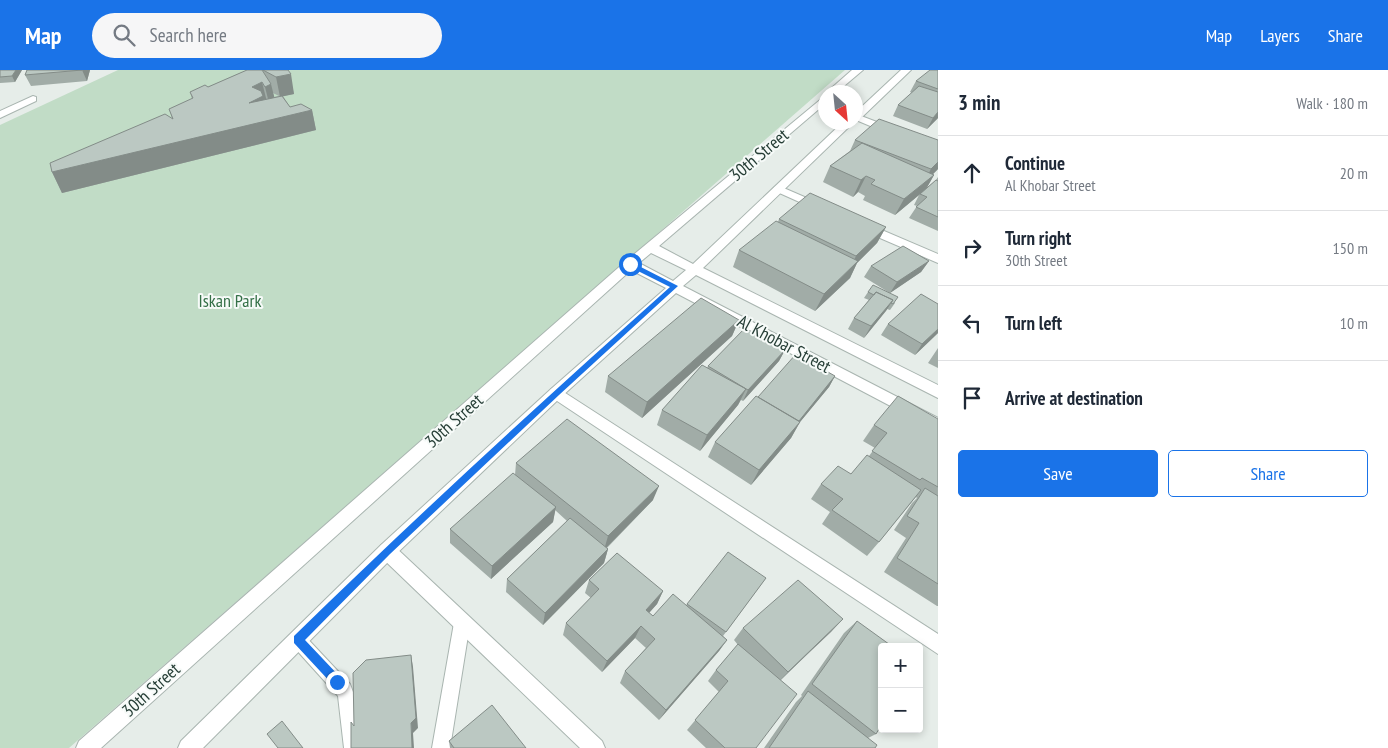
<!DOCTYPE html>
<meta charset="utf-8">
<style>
body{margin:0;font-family:"PT Sans Narrow",sans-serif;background:#f6f6f7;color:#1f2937}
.controls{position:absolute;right:15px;bottom:15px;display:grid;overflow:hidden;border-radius:5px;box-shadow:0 2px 8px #0003}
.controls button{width:45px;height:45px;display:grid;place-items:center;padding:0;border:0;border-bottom:1px solid #e0e1e3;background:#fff;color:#1f2937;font:25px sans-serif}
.compass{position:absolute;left:818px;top:15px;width:45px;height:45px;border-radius:50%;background:#fff;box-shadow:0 2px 8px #0003;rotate:153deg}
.stop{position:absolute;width:15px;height:15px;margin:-11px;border:4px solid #1a73e8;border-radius:50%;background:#fff}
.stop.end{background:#1a73e8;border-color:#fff;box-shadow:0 1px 5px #0008}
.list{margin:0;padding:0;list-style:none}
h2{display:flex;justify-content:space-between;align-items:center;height:65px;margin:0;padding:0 20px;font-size:21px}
h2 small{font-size:16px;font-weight:400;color:#747a83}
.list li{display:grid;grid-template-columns:32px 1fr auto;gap:15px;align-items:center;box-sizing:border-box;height:75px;padding:0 20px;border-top:1px solid #e0e1e3}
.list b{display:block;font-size:19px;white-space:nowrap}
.list p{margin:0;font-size:16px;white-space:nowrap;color:#747a83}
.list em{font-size:16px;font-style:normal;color:#747a83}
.actions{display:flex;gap:10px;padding:15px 20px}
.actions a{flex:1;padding:11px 0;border:1px solid #1a73e8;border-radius:5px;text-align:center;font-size:18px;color:#1a73e8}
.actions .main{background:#1a73e8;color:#fff}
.icon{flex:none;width:28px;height:28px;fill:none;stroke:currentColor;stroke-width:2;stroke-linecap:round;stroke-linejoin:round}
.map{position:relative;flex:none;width:938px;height:678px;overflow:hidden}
header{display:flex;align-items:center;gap:30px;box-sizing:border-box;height:70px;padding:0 25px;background:#1a73e8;color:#fff}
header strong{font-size:24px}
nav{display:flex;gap:28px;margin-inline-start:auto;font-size:18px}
.search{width:350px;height:45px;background:#f6f6f7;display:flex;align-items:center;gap:12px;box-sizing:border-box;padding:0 18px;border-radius:28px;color:#747a83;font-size:19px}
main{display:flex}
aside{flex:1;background:#fff}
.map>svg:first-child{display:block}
.green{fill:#c1dcc6}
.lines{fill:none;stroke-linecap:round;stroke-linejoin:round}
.service-casing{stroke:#a9b5b0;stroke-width:2}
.minor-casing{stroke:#a9b5b0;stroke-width:2}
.tertiary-casing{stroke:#a9b5b0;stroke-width:2}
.service{fill:#fff;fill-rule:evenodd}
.minor{fill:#fff;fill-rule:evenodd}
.tertiary{fill:#fff;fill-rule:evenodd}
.wall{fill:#a1aca7;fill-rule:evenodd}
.shaded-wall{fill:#838c88}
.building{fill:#bbc8c2;stroke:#838c88}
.route{fill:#1a73e8}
.labels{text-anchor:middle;stroke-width:4;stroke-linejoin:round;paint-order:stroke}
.street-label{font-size:18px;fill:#263e36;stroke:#f6faf8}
.park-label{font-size:18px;fill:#347047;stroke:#f6faf8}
</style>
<header>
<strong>Map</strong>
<div class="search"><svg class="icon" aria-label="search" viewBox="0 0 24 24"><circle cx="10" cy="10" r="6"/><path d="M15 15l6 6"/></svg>Search here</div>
<nav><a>Map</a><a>Layers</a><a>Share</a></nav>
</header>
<main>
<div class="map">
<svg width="938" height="678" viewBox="0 0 938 678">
<rect width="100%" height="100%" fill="#e6ede9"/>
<path class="green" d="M118,0h727l-776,678h-69v-623z"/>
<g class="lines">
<g class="service-casing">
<path id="service" d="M462,546l5,2 3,5 -20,125h-18l22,-125 3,-5z
M298,562l6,3 46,49 6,16 6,48h-18l-6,-52 -46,-51 -2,-5 2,-5z"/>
</g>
<g class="minor-casing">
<path id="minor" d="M33,26l3,1v4l-36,17v-7z
M856,44l39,15 1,2 -5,3 -4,-1 -31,-13z
M779,116l44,19 2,2 -6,4 -4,-2 -40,-18 -2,-2 2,-2z
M863,152l75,32v9l-79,-34 -2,-3 2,-3z
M556,317l382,247v20l-387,-257 -2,-4 2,-4z
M387,473l6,2 209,196 3,7h-25l-199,-191 -3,-6 3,-6z"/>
</g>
<g class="tertiary-casing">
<path id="tertiary" d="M852,0h11l-26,22h-10z
M901,0h10l-51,49 -4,1v-8z
M826,25v8l-167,143 34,18 150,-142h11l-151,146 235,117v13l-242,-123 -13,11 255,132v13l-262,-138 -115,104 -168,160 -190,191h-25l3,-7 200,-196 170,-156 115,-101 -35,-18 -530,478h-25l3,-7 547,-480zM651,183l35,17 -13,11 -34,-18z"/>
</g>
<use href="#service" class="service"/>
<use href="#minor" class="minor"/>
<use href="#tertiary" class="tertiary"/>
</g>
<path class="wall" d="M0,0h22l-7,12 -15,1z
M27,0h63l-3,11 -56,5 -6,-11z
M247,0h41l6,24 -11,2 7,11 22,3 4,20 -254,63 -10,-21 120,-54 -3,-9 23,-10 -2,-7 18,-5zM273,23l6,3 -5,1z
M938,0v48l-11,11 -34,-13 5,-11 14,-12 -2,-1 6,-11z
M855,70h83v29l-5,5 1,1 -8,14 10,-9 2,-3v54l-29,-13 8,-12 -3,-1 5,-10 -24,20 -32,-15 2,-4 -7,-4 -5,5 -30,-15 7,-16 20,-15z
M779,149l107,8 -9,16 -20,20 -7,15 -35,33 -82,-44 6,-17 39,-28z
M929,191l-8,11 -31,21 5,10 -5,7 -3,-1 -23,29 -16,-9 6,-11 15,-18 -5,-2 4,-6h20l-24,-15 7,-11z
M739,250l-7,16 -90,82 -37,-26 3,-16z
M888,254l50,9 -23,22 -34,-20z
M938,278v20l-10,-5z
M785,280l-6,11 -36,40 -2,-1 -3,5 -38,46 -43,-26 5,-15 45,-42 1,-2z
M835,306l-6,11 -29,35 -9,16 -40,47 -43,-28 7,-15 43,-45z
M938,349v187h-1l-53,-34 22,-34 -12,-8 18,-27 5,-5 -1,-1 -37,45 -12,14 -45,-32 8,-12 -19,-13 10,-15 30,-10 18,-18 6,-8 -12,-7 11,-16z
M516,393l137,37 -46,48 1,1 -4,14 -61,62 -37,-33 1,-13 60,-58 -12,-11 -2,12 -62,57 -41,-36v-14l65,-54z
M766,508l-43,58 4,4 -8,11 -60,69 -39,-37 5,-12 21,-23 -11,-10 -33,34 -39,-37 3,-12 25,-25 -6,-5 4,-13 74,11 -6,13 -8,9 4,3 33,-11 1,-1z
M843,549l-62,61 -25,68h-50l-19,-18 32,-38 -11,-11 8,-11 22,-25 -4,-5 9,-12z
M857,551l19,113 -8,4 7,10h-111l32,-46 6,-6 -1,-1 43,-62z
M449,671l77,7h-76z"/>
<path class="shaded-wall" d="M16,0h6l-7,12 -3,-6z
M82,0h8l-3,11z
M291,4l3,20 -14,3 -4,-20z
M262,12l5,20 -18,1 3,-16z
M271,14l5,20 -6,3 -5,-20z
M312,40l4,20 -254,63 -10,-21z
M938,42v6l-11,11 6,-11z
M938,92v7l-11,11 7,-5 -9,16 -5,3 -1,1 -24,20 9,-16 19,-15 8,-15z
M866,106l-8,16 -5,5 8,-17z
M886,157l-9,16 -20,20 -7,15 -35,33 9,-17 25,-24 7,-14z
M929,191l-8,11 -31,21 7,-11z
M893,230l-7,11 -22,27 7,-12z
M739,250l-7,16 -90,82 5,-16z
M938,259v4l-23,22 7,-11z
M785,280l-6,11 -36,40 5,-11z
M835,306l-6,11 -29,35 -9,16 -40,47 8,-15z
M746,319l-8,16 -38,46 7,-16z
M659,416l-6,14 -49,50 4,-14z
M556,437l-3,15 -62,57 1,-13z
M608,479l-4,14 -61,62 2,-12z
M663,521l-6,13 -17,19 6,-13z
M843,549l-12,13 -54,51 11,-11z
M641,556l-6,12 -33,34 5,-11z
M727,570l-8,11 -60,69 7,-10z
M411,585l2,12 5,61 -5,5 1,15h-2l-1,-25z"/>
<path class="building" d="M0,0h16l-4,6 -12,1z
M27,0h55l-57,5z
M247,0h15l9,14 -6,3 -3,-5 -10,5 9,4 2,5 -14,7 33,-7 8,11 11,-3 11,6 -260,62 -2,-9 115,-49 8,5 -4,-10 24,-11 -3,-6 15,-7 3,2z
M263,0h25l3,4 -15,3z
M930,0h8v19l-22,-8z
M919,16l19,6v20l-5,6 -35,-13z
M879,49l59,21v22l-7,7 -76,-29z
M862,73l72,32 -30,24 -33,-15 4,-4 -9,-4 -5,4 -31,-14z
M936,110l2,1v36l-22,-10 11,-10 -7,-3z
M810,123l76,34 -30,29 -77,-37z
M776,151l82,40 -34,33 -85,-44z
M903,176l26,15 -32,21 -26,-16z
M873,215l25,12 -5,7 -2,-1 2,-3 -17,-8 -2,3 -6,-3z
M876,222l17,8 -22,26 -17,-8z
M921,224l17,10v25l-16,15 -34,-20z
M701,228l38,22 -92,82 -39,-26z
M745,258l40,22 -37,40 -40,-24z
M796,284l39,22 -36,45 -41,-24z
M702,295l44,24 -39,46 -45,-25z
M756,326l44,26 -41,48 -44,-28z
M898,326l40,23v68l-16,-9 -2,2 -48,-29 15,-18 -13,-8z
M567,349l92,67 -51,50 -92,-73z
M867,385l54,35 -42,52 -47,-32 11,-11 -22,-15 17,-18 13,8z
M513,403l43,34 -64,59 -42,-37z
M925,418l13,8v88l-41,-26 22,-35 -12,-7z
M570,448l38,31 -63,64 -38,-34z
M728,482l38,26 -40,54 -39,-28z
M617,483l46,38 -17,19 7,6 20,-22 54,46 -61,70 -41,-39 30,-32 -14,-13 -34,35 -41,-38 33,-34 -10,-9z
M798,510l45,39 -55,53 -45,-44z
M857,551l36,26h-11v77l-6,10 -64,-50z
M738,574l59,50 -41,54h-31l-30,-28 33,-39 -12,-11z
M411,585l5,63 -5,5 1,25h-61v-26l3,4 -1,-53 13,-13z
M808,621l69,54 -2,3h-106z
M492,635l34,43h-72l-5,-7z
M282,651l21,27h-25l-11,-14z"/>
<path class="route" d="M628,193h5l45,23 -119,109 -169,159 -85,86 36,38 1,4 -1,3 -4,2 -4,-2 -39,-42v-7c122,-119 248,-235 376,-349l-42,-21z"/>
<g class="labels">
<g class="street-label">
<text transform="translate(759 85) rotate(-40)" y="6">30th Street</text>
<text transform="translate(784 274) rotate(28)" y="6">Al Khobar Street</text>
<text transform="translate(454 351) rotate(-42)" y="6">30th Street</text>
<text transform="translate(151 620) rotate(-42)" y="6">30th Street</text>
</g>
<g class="park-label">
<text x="230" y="237">Iskan Park</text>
</g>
</g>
</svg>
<div class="controls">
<button>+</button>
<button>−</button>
</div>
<svg class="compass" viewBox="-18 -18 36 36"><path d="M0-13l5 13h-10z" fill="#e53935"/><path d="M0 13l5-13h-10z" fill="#747a83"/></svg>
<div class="stop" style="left:630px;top:194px"></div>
<div class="stop end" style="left:337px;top:612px"></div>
</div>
<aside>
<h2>3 min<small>Walk · 180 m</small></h2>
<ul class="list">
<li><svg class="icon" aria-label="ahead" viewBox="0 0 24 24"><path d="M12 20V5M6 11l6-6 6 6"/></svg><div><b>Continue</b><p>Al Khobar Street</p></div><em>20 m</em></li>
<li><svg class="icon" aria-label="right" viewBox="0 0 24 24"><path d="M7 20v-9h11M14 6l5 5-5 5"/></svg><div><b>Turn right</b><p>30th Street</p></div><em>150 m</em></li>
<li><svg class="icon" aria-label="left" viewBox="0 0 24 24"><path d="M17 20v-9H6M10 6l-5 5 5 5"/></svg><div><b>Turn left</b></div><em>10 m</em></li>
<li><svg class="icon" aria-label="arrive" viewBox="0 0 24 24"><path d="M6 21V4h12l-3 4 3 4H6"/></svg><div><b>Arrive at destination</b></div></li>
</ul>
<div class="actions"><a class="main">Save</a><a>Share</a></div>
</aside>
</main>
